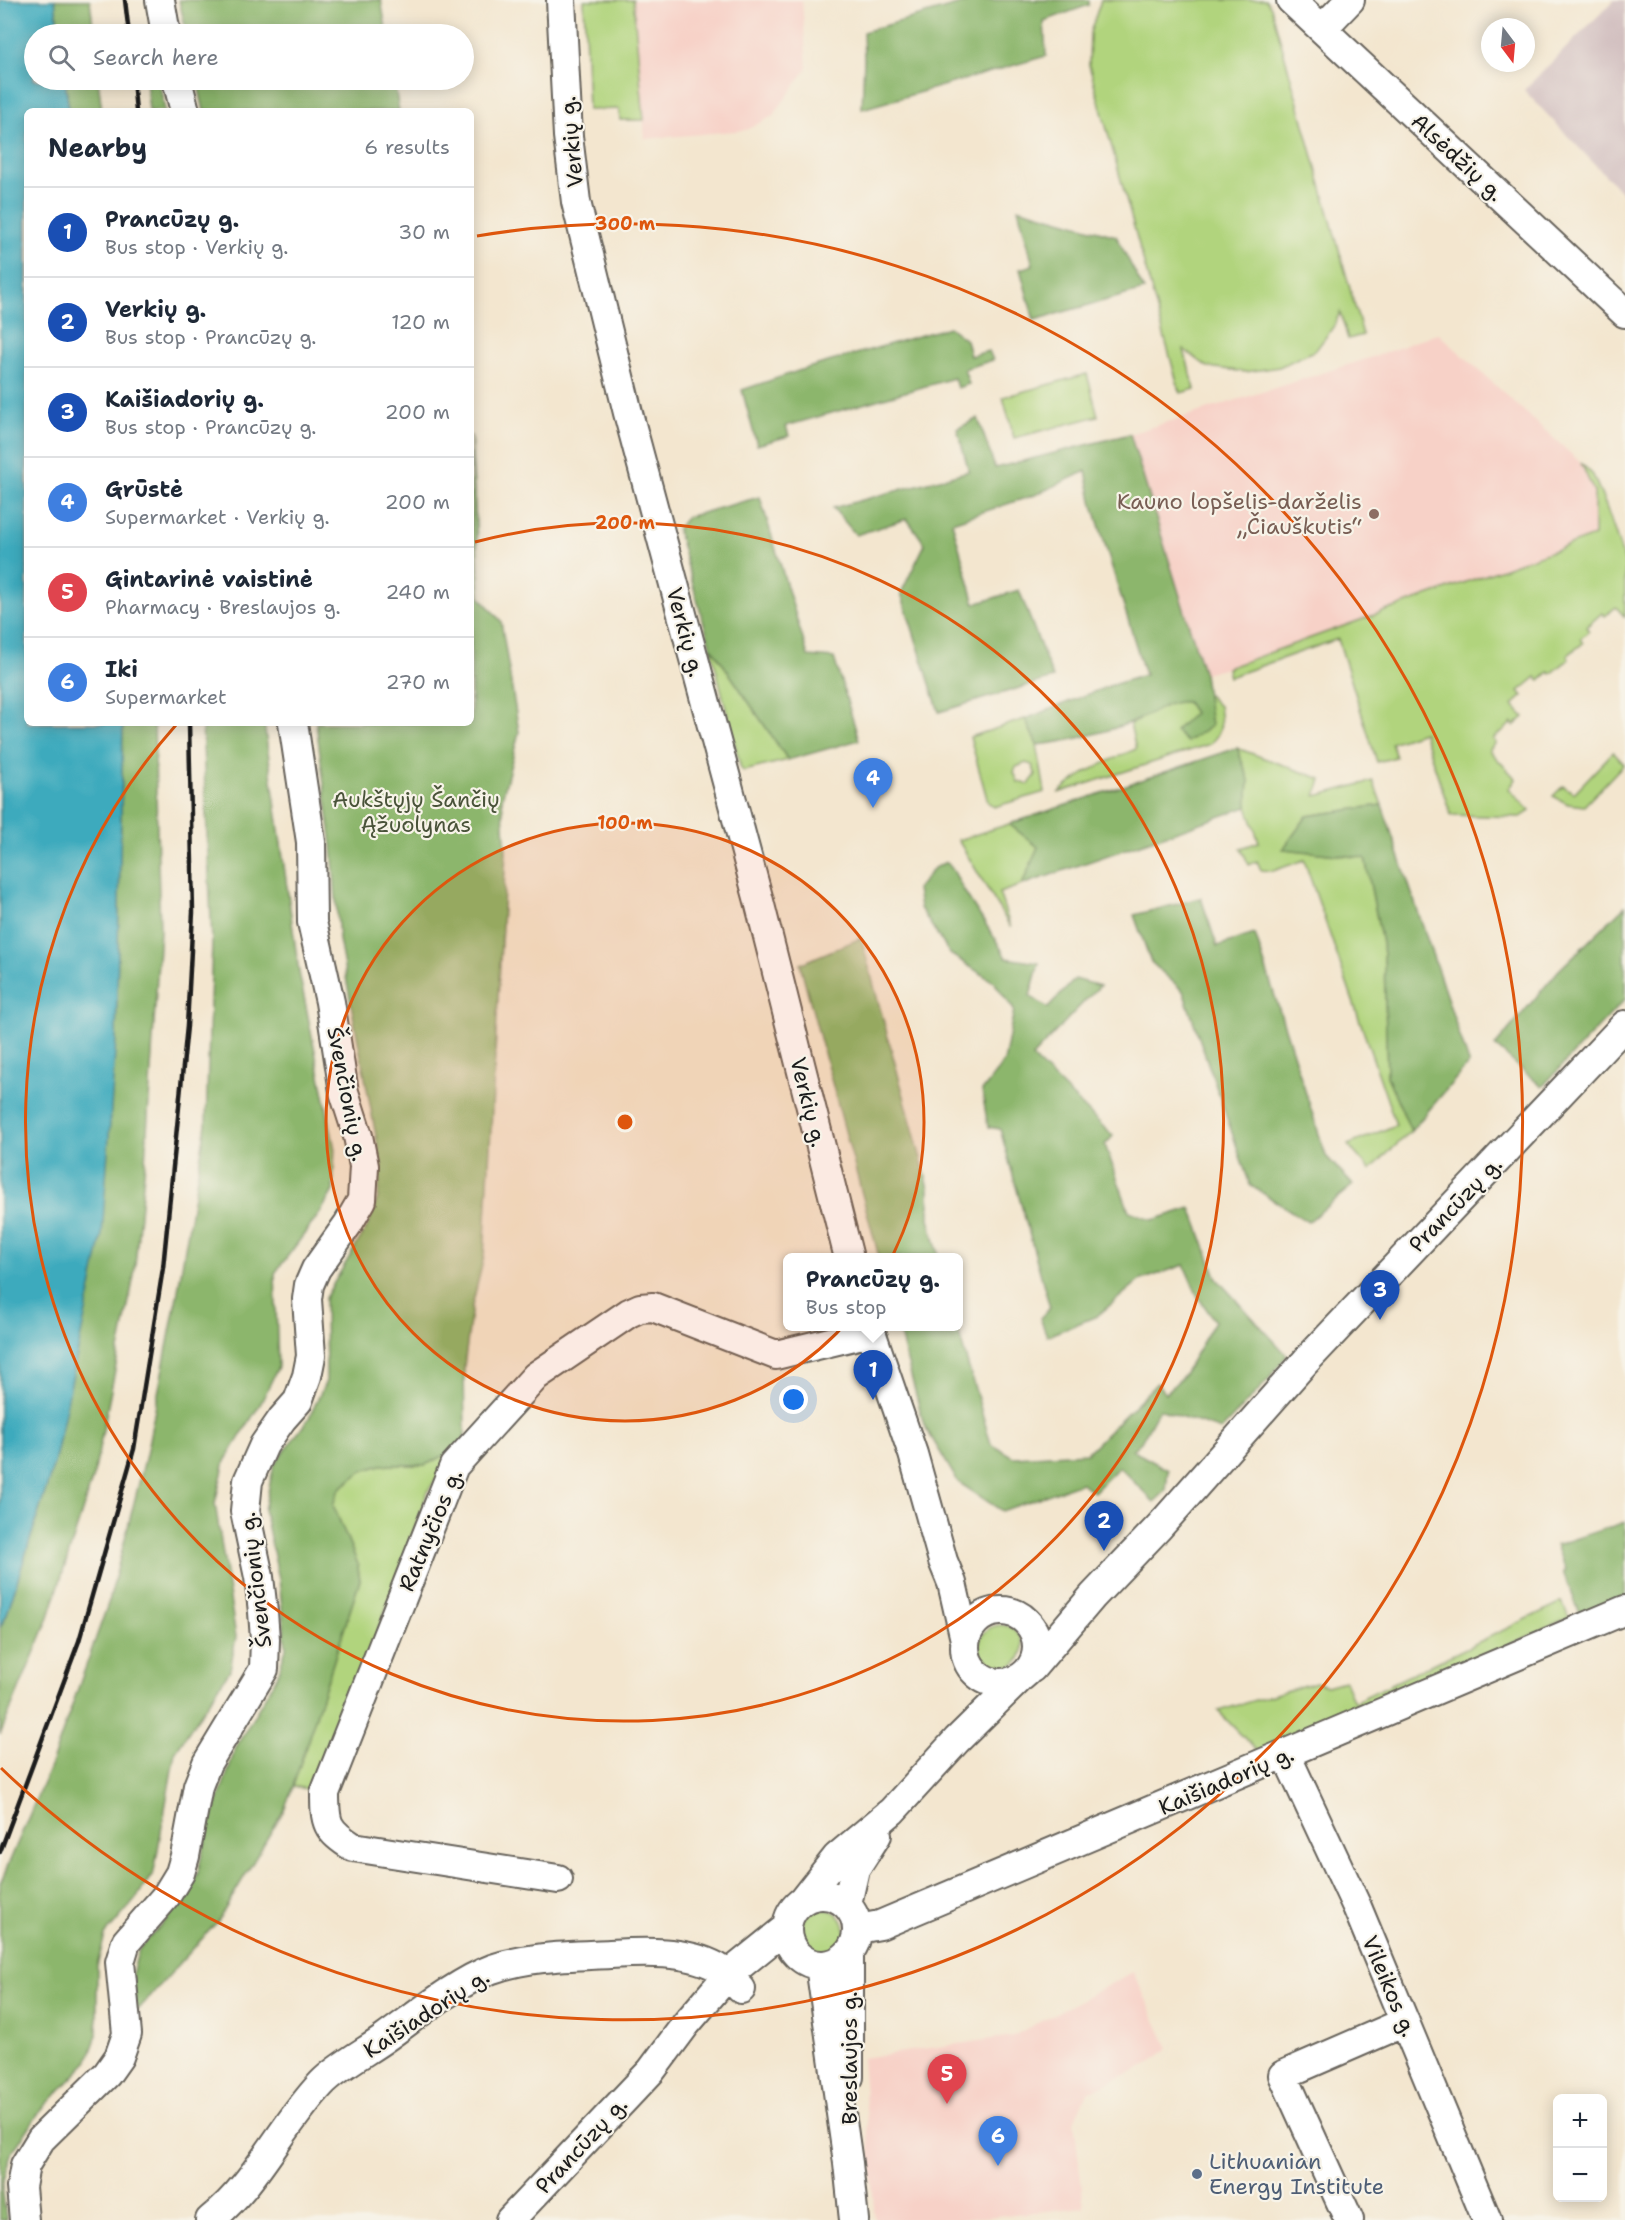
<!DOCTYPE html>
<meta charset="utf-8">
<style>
body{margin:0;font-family:"Shantell Sans",sans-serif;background:#f6f6f7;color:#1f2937}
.controls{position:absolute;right:18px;bottom:18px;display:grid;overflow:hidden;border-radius:9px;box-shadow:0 3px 15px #0003}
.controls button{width:54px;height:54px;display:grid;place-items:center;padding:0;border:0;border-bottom:2px solid #e0e1e3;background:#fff;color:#1f2937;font:30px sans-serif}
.compass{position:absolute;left:1481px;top:18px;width:54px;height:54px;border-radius:50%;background:#fff;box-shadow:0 3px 15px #0003;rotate:164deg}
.you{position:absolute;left:794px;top:1400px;width:21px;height:21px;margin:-15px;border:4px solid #fff;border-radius:50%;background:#1a73e8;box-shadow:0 0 0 9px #1a73e833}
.badge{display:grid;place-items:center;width:39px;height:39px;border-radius:50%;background:#7c3aed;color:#fff;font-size:20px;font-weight:700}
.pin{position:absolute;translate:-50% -50px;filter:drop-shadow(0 2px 3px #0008)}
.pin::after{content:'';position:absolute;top:32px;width:21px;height:18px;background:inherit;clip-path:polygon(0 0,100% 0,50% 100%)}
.popup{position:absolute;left:783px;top:1253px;width:180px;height:78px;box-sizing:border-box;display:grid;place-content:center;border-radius:9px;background:#fff;filter:drop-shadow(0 2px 4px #0005);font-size:20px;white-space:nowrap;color:#747a83}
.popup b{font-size:22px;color:#1f2937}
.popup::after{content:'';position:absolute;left:50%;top:100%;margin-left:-12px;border:12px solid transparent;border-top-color:#fff}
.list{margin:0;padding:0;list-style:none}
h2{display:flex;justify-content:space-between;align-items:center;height:78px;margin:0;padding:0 24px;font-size:26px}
h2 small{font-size:20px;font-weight:400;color:#747a83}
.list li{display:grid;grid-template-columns:39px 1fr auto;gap:18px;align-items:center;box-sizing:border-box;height:90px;padding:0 24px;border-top:2px solid #e0e1e3}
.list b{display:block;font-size:22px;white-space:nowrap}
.list p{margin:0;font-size:20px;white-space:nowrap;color:#747a83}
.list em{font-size:20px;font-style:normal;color:#747a83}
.icon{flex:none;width:33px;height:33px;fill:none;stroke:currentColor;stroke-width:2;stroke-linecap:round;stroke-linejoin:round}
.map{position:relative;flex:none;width:1625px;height:2220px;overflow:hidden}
.search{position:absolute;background:#fff;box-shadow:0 3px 15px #0003;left:24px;top:24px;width:450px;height:66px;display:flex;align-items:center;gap:15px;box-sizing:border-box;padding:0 21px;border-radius:33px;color:#747a83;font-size:22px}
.panel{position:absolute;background:#fff;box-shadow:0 3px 15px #0003;left:24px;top:108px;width:450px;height:618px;border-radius:9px}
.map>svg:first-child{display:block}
.built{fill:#f7d1c7}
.industrial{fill:#d2bfc0}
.green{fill:#b1d47d;stroke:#66784c;stroke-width:1.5;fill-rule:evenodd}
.forest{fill:#8cb66c;stroke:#546944;stroke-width:1.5}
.water{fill:#3daabd;stroke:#2c636c;stroke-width:1.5}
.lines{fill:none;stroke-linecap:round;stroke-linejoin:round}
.minor-casing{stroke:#67635b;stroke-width:32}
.minor{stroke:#fff;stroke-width:28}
.rail{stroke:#1c1c1c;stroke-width:4.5}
.ring{fill:none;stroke:#de560d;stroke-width:3}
.education-dot{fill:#8d6e63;stroke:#f7f3e8;stroke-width:2}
.service-dot{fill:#5c6f8a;stroke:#f7f3e8;stroke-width:2}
.labels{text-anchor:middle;stroke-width:4.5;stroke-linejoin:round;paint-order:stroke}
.street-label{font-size:22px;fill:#1c1c1c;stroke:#f7f3e8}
.education-label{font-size:22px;fill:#785e54;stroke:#f7f3e8;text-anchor:end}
.park-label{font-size:22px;fill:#495339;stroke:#f7f3e8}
.service-label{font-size:22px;fill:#4e5e75;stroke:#f7f3e8;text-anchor:start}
.centre{fill:#de560d;stroke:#f7f3e8;stroke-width:3}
.ring-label{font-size:18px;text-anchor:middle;font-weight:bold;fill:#de560d;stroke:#f7f3e8;stroke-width:4.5;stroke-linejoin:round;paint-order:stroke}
</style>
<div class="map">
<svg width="1625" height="2220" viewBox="0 0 1625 2220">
<rect width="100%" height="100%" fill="#f7f3e8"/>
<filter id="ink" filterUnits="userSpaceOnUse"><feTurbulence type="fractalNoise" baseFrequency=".0167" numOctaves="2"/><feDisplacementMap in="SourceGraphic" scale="12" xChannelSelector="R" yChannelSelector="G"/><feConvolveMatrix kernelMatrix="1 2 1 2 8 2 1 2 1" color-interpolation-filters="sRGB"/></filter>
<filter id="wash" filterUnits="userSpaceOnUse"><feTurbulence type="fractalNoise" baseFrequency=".008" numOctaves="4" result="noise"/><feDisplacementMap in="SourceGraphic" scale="24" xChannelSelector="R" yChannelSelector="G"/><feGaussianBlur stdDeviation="1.35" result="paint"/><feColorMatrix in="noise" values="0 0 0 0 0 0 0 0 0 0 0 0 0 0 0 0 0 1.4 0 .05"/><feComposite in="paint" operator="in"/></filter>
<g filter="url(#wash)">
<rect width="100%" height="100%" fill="#f3e6cf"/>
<path class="built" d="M633,0h169l5,68 -34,48 -27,14 -101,9z
M1438,333l143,130 13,29v44l-367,132 -23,6 -74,-240 252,-80z
M1133,1972l36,76 -19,15 -63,30 -13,28 10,86 -128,13h-81l-13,-162 151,-22z"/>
<path class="industrial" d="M1614,0h11v196l-101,-106z"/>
<path class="green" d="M584,0h49l11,120h-24l-1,-11 -31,1z
M1101,0h165l5,7 92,328 -15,4 -8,-27 -6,14 -18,24 -37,17 -33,5 -38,-5 -24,-17 11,39 -15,4 -91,-328 1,-32z
M1087,374l11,42 -84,22 -11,-41z
M1581,463l12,12 13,31 19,56v55l-9,-10 -11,9 -3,-3 -16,14 3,4 -9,8 3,4 -16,13 2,3 -18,15 -2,-2 -9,8 -4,-3 -17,14 4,5 -10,9 11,12 -10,9 -2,-3 -19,16 3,4 -7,7 27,29 -7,10 21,22 -9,6 -70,-2 -28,-83 -32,11 5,14 -19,5 -39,-123 -109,38 -2,-9 367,-132v-44z
M710,645l78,115 -44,11 -3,-2z
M1206,693l13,13c2,17 5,24 -9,38l-152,49c23,-21 50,-32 78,-44l-6,-25 45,-23 12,1 7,11 17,13z
M1025,719l12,26 8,47 -51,15 -6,-5 -18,-65zM1026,763l6,2 4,10 -7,9 -11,-2 -4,-10 2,-5z
M1237,748l84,31 -5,17 57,-15 9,24 -75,11 -23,33 81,9 19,95 3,123 24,55 -41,39 -22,-25 48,-20 -92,-265 -31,11 -12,-1 -4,-9 -8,4 -8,-17 18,-6 -12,-35 2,-27z
M1613,752l11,12 -40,42 -16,-2 -15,-8 10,-10 11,7z
M1009,824l29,23 -16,38 -23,8 12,35 -53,-88z
M456,1450l-28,41 -108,301 -27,-6 67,-206 -3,-18 -24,-57 6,-16 23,-18 19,-6h44z
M1562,1602l7,16 -307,138 -44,-45 98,-29 11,4 18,-5 9,21z
M979 1647a22 22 0 1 1 44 0a22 22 0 1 1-44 0Z
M801 1931a22 22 0 1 1 44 0a22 22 0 1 1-44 0Z"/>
<path class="forest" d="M55,0h35l4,34h-35z
M179,0h202l6,34h-200z
M974,0h115v5l-45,16 2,35 -184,53 2,-50 -1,-27z
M65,80h33l4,31h-33z
M146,80h13l6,31h-16z
M197,80h197l5,31h-195z
M1018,208l98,28 28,54 -110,30 -14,-51 13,-4z
M949,327l17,13 4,16 19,-5 4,9 -29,9 5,15 -12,4 -3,-10 -168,48 3,10 -32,9 -15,-55 62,-21z
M978,418l17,50 135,-34 74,240 7,52 -24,16 -12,-11 19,-18 -7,-11c-23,-2 -39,16 -60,22 -29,10 -60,18 -90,21l-12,-26 84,-33 36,-11 -52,-170 -7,-34 -51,24 -83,27 23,82 44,-14 34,88 -114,34 -38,-119 24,-49 -18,-25 -51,16 -23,-27 136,-37 -12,-42z
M471,435l9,162 21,24 18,111 -17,67 4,53 -22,405 -12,49 -8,61 1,68 -9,15 -31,15h-44l-19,6 -23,18 -6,16 24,57 3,18 -67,206 -9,24 -66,111 -81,90 -5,-37 7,-25 30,-32 28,-41 9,-39 30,-90 41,-71 9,-28 -7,-69 -15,-69 10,-45 35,-47 17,-37 -1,-83 42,-71 11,-30 3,-34 -42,-223 -7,-94 -16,-123h155z
M760,497l48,159 26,2 25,82 -71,20 -78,-115 -33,-116 10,-12z
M123,723h31l6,207 -15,233 -11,113 -39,194 -47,150 -48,115v-107l7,-14 48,-154 61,-421z
M202,723h62l35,249 36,177 -2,42 -13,22 -45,60 3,94 -17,36 -36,58 -10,42 21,134 -6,33 -55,82 -21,120 -19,28 -30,35 -8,31v69l-10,28 -46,47 -30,44 -9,29 4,37h-6v-336l52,-122 58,-164 36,-143 31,-159 29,-172 6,-182z
M1237,748l12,32 -2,27 -225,78 16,-38 -29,-23z
M1382,805l87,258 -58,68 -24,-55 -3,-123 -19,-95 -82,-9 24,-33z
M946,862c9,7 11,17 17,27 14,24 31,45 43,69l33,5 -9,33 18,12 27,-29 25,7 -21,21 -47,50 81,79 -8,9 24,66 24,9 38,-12 26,71 70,76 -17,23 -49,52 -62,-21 -18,33 -9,8 36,20 -2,21 -12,11 -35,-35 -25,25 -13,-9 -79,28 -44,-29 -34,-57 -26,-98h59l34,117 22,13 74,-4 70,-70 8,11 18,-18 32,-55 -17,-24 -14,-32 -45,16 -42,35 -50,20 -7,-18 10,-10 -50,-179 -12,-2 -6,-36 22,-29 10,-52 -20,-28 -44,-28 -30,-46 -3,-19 17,-21z
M1201,898l16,48 38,-12 71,222 27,29 -45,37 -58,-37 -67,-194 -32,-29 -17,-47z
M1625,906v93l-83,88 -47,-41 63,-75z
M861,938l68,250v31l10,38h-60l-79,-293z
M1625,1522v76l-44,18 -18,-44 3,-1 -10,-26z"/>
<path class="water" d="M0,0h55l4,34h-25v46h31l4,31h-42v612h96l-7,316 -14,196 -47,225 -48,154 -7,14z"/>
</g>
<g filter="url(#ink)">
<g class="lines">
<g class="minor-casing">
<path id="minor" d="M160,0l6,34
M561,0l7,136 8,66 52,211 131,488 90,357
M1291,0l334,313
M1322,29l28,-29
M177,80l8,31
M869,1326l44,128 30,107 9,22 13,57
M965 1647a36 36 0 1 1 72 0a36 36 0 1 1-72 0Z
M1032,1668l61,-72 66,-69 147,-166 319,-336
M1286,1755l71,152 130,313
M558,1879l-205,-32c-27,-17 -28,-24 -28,-54l129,-327 82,-90 93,-63 11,-5 13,-1 123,48 95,-23
M787 1930a35 35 0 1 1 70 0a35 35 0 1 1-70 0Z
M804,1899l33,-42 55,-46 65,-71 61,-60
M847,1904l8,-35 22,-34
M858,1929l22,-4 745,-315
M849,1953v124
M820,1965l28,198 6,57
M24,2220l-3,-33 4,-22 16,-26 66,-65 12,-17 8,-23 -7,-72 6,-20 40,-46 14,-23 5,-17 13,-70 9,-23 57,-94 1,-30 -2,-27 -4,-35 -14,-66 3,-30 16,-36 18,-26 16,-18 9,-25 4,-20 -4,-57 2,-14 7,-16 32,-45 14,-24 2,-34 -6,-30 -14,-44 -14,-90 -18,-80 -1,-80 -18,-119
M210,2220c47,-37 71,-94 112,-137 15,-16 45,-32 63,-45 31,-22 72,-56 107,-69 38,-13 78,-13 118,-15 33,-2 77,-4 107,13 9,5 16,14 24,22
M510,2220l141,-149 35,-47 42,-49 58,-47
M1349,2220l-66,-145 122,-53"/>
</g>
<use href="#minor" class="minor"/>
<path class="rail" d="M125,0l4,34
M133,80l3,31
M0,1852l79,-211 55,-192 29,-181 24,-242 6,-114 -4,-189"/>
</g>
</g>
<circle cx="625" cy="1122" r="299" fill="#de560d" fill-opacity=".12"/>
<g class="ring">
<circle cx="625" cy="1122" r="299"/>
<path d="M475 542A599 599 0 1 1 176 725"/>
<path d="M477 236A898 898 0 1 1 1 1768"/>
</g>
<circle class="education-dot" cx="1374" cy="514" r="6"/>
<circle class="service-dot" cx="1197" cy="2174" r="6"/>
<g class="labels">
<g class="street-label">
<text transform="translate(571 142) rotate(-95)" y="8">Verkių g.</text>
<text transform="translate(1458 157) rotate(43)" y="8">Alsėdžių g.</text>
<text transform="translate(686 632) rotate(75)" y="8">Verkių g.</text>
<text transform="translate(348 1094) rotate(79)" y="8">Švenčionių g.</text>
<text transform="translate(809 1102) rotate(76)" y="8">Verkių g.</text>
<text transform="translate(1455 1204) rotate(-46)" y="8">Prancūzų g.</text>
<text transform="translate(430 1530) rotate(-67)" y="8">Ratnyčios g.</text>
<text transform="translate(255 1580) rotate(-97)" y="8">Švenčionių g.</text>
<text transform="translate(1226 1780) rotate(-23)" y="8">Kaišiadorių g.</text>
<text transform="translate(1390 1986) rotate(67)" y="8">Vileikos g.</text>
<text transform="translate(426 2013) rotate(-33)" y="8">Kaišiadorių g.</text>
<text transform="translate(849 2058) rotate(-90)" y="8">Breslaujos g.</text>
<text transform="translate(581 2145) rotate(-47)" y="8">Prancūzų g.</text>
</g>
<g class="education-label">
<text x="1362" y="509">Kauno lopšelis-darželis<tspan x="1362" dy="25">„Čiauškutis“</tspan></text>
</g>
<g class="park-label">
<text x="416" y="807">Aukštųjų Šančių<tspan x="416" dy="25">Ąžuolynas</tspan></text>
</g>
<g class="service-label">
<text x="1209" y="2169">Lithuanian<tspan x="1209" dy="25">Energy Institute</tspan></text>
</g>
</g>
<circle cx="625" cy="1122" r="9" class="centre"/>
<g class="ring-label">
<text x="625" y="230">300 m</text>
<text x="625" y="529">200 m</text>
<text x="625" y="829">100 m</text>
</g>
</svg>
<div class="controls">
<button>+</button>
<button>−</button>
</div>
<svg class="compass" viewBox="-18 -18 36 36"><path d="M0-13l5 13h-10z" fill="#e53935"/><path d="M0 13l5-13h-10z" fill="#747a83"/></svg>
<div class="you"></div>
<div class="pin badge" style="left:873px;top:1400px;background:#1a4fb4">1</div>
<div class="popup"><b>Prancūzų g.</b>Bus stop</div>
<div class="pin badge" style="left:1104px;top:1551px;background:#1a4fb4">2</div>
<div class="pin badge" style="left:1380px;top:1320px;background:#1a4fb4">3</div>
<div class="pin badge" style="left:873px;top:808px;background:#3f7fe0">4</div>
<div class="pin badge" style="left:947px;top:2104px;background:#e0444e">5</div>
<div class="pin badge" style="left:998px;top:2166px;background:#3f7fe0">6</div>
<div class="search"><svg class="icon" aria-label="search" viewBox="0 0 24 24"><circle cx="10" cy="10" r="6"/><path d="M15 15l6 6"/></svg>Search here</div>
<section class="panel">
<h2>Nearby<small>6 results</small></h2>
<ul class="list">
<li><span class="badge" style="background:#1a4fb4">1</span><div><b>Prancūzų g.</b><p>Bus stop · Verkių g.</p></div><em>30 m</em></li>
<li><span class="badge" style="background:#1a4fb4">2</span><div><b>Verkių g.</b><p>Bus stop · Prancūzų g.</p></div><em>120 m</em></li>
<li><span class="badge" style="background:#1a4fb4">3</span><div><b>Kaišiadorių g.</b><p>Bus stop · Prancūzų g.</p></div><em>200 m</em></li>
<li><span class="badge" style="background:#3f7fe0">4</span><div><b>Grūstė</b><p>Supermarket · Verkių g.</p></div><em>200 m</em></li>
<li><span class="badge" style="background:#e0444e">5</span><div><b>Gintarinė vaistinė</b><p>Pharmacy · Breslaujos g.</p></div><em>240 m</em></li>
<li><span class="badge" style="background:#3f7fe0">6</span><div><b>Iki</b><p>Supermarket</p></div><em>270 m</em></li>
</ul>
</section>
</div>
